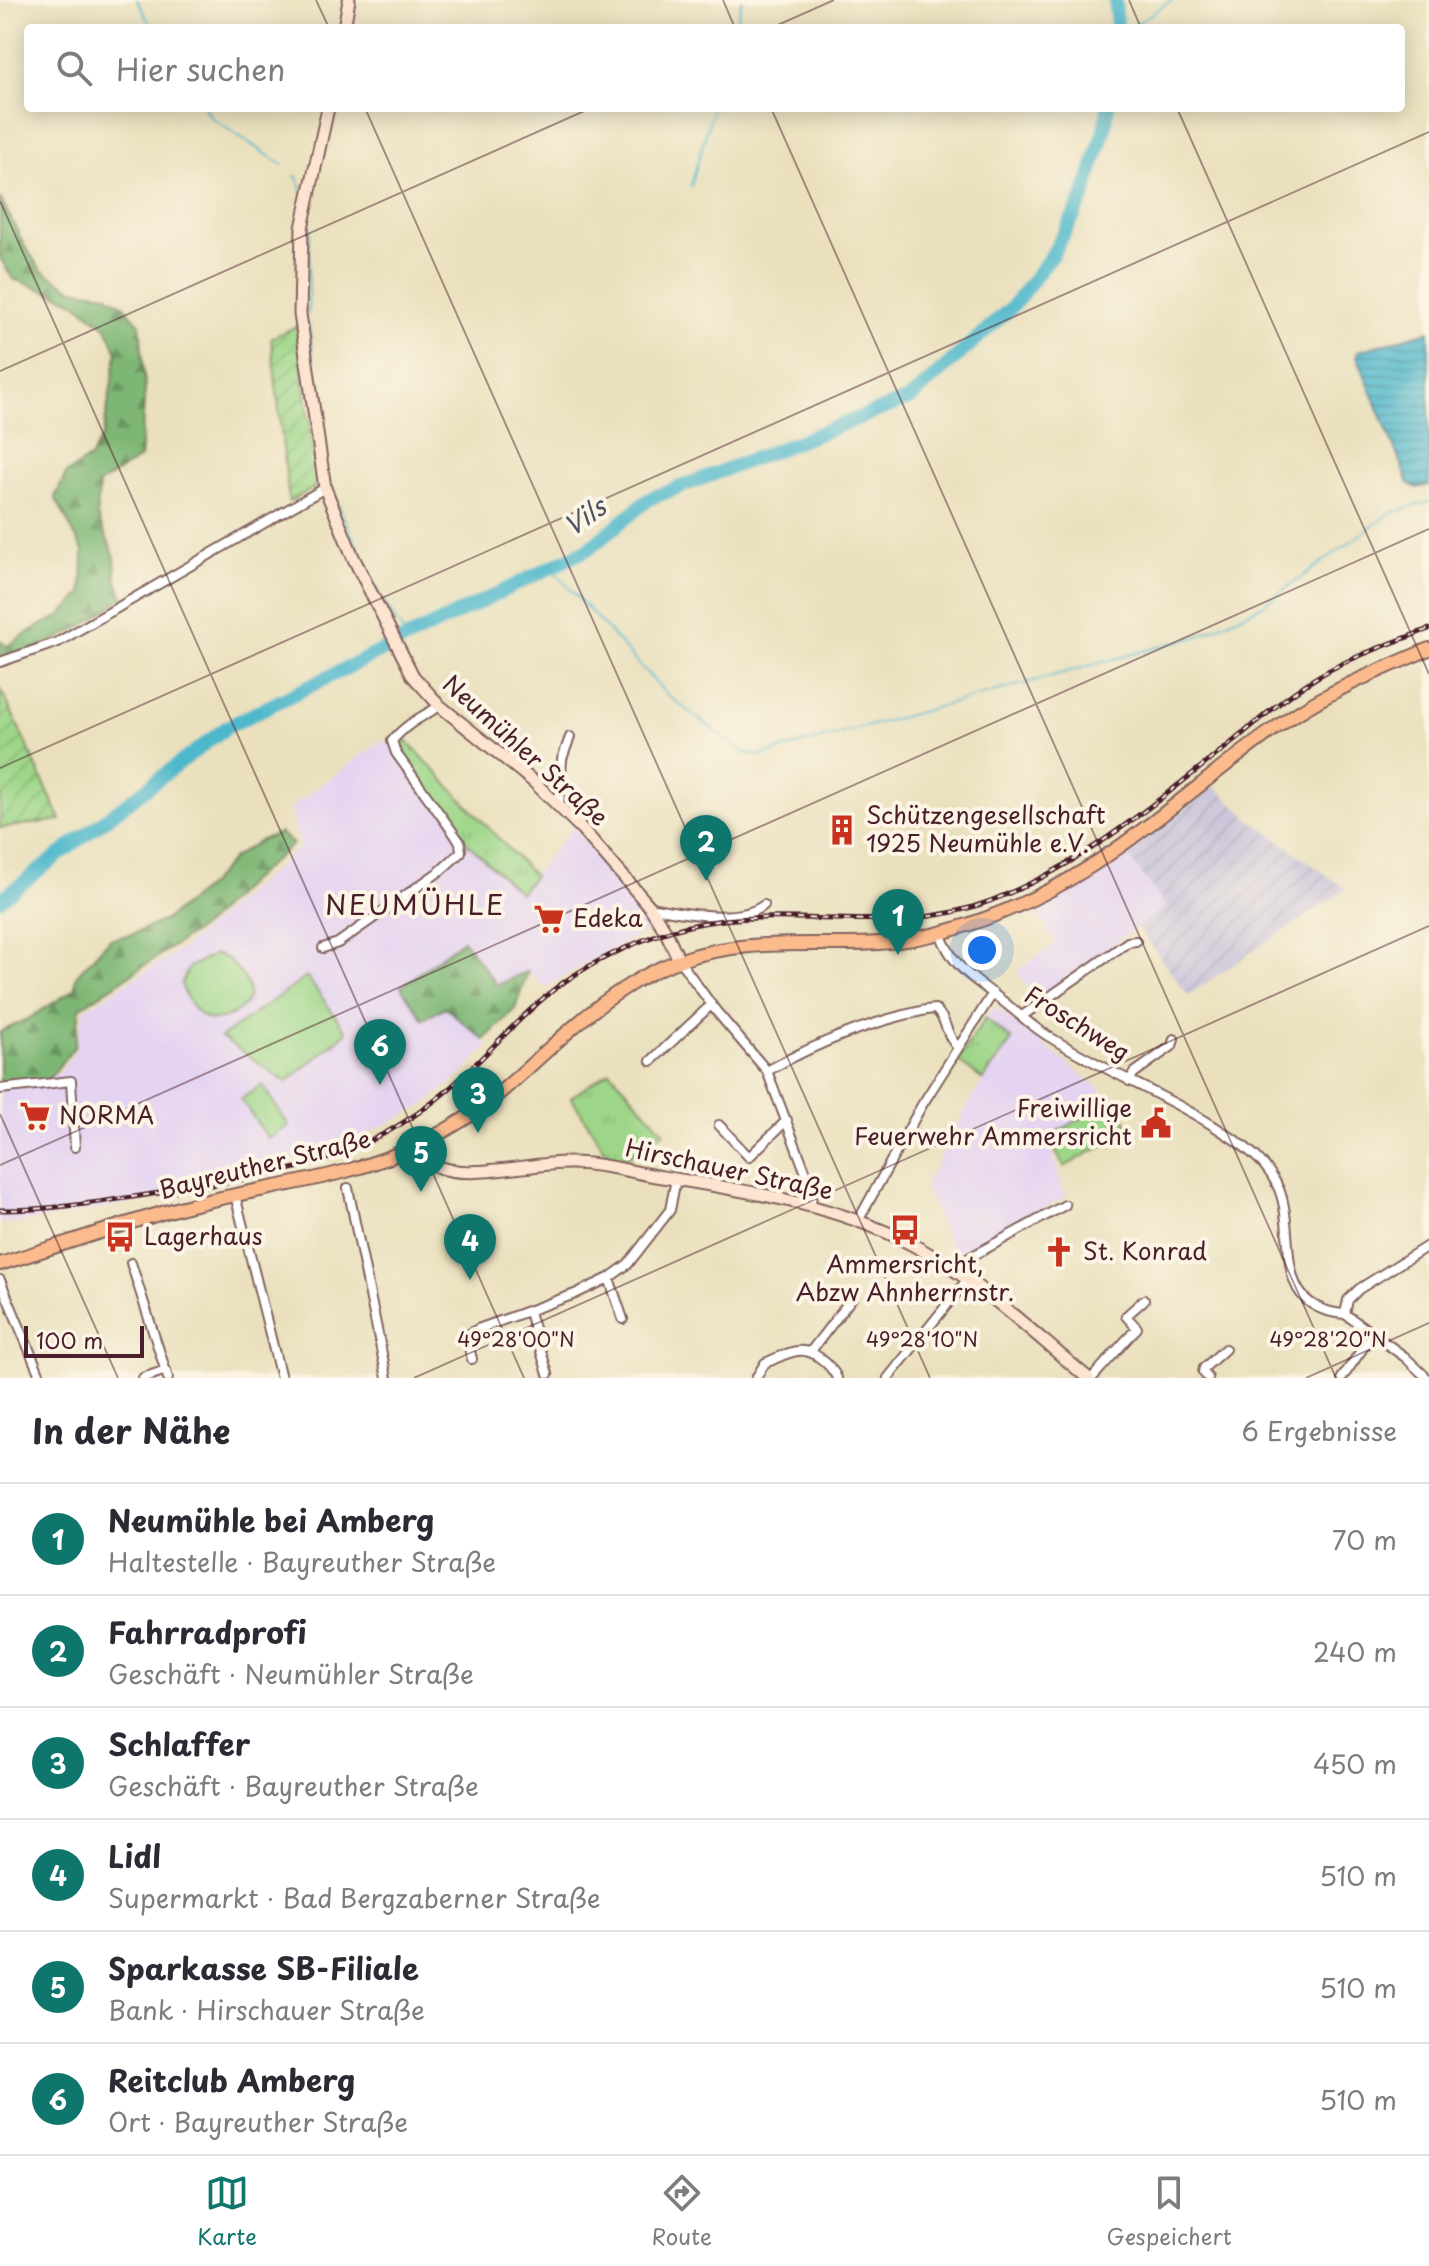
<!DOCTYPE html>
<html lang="de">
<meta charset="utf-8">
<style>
body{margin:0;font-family:"Playpen Sans",sans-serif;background:#f2f2f3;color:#2b2b33}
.scale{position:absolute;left:24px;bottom:20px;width:120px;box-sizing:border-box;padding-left:8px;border:4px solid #4a1f2b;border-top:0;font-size:22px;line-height:28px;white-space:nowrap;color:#4a1f2b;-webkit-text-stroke:6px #fcf5e5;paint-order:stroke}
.you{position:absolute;left:982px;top:950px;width:28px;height:28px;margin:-20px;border:6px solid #fff;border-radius:50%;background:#1a73e8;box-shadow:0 0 0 12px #1a73e833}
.badge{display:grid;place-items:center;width:52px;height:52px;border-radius:50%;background:#0f766e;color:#fff;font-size:26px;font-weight:700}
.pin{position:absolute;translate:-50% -66px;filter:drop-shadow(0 2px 4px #0008)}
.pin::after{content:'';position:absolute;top:42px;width:28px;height:24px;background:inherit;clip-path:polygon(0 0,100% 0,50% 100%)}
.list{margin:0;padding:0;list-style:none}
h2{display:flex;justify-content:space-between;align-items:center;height:104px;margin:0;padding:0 32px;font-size:34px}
h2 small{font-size:26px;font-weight:400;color:#7c7c81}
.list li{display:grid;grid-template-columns:52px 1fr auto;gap:24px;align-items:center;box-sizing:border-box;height:112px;padding:0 32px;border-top:2px solid #e1e1e2}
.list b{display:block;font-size:30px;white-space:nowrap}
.list p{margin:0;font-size:26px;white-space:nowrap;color:#7c7c81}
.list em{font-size:26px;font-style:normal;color:#7c7c81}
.icon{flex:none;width:44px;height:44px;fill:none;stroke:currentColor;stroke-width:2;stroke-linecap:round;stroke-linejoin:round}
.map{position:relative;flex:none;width:1429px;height:1378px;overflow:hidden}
.search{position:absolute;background:#fff;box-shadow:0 4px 20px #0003;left:24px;right:24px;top:24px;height:88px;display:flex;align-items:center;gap:20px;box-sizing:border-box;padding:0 28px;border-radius:8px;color:#7c7c81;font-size:30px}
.sheet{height:776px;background:#fff}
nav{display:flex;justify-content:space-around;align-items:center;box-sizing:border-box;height:112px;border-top:2px solid #e1e1e2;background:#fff;font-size:22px;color:#7c7c81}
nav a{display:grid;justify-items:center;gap:4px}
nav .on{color:#0f766e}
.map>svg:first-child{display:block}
.built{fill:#e4d3f1}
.industrial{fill:url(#industrial-furrows)}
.grass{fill:url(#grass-tufts);stroke:#747a5a;stroke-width:2}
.forest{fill:url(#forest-firs);stroke:#646b50;stroke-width:2}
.garden{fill:url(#garden-furrows);stroke:#747a5a;stroke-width:2}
.pitch{fill:#9dd688;stroke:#747a5a;stroke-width:2}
.water{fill:url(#water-rules);stroke:#4c6b7b;stroke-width:2}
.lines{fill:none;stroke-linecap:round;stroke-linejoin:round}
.stream{stroke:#4eb7cb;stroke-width:2}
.river{stroke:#4eb7cb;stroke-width:14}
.street-casing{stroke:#82635e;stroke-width:12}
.secondary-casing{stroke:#82635e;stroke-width:15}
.primary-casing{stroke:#82635e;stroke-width:16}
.street{stroke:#fff;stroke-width:8}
.secondary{stroke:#fde4d1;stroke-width:11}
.primary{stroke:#fbbb8d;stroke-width:12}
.rail-casing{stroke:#4a1f2b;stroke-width:5}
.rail{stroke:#fcf5e5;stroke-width:2;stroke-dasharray:6;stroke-linecap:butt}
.ticks{fill:none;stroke:#4a1f2b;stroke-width:2;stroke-opacity:0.45}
.labels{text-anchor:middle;stroke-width:8;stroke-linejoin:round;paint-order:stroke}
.street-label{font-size:24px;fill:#4a1f2b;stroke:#fcf5e5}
.poi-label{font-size:24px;fill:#4a1f2b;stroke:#fcf5e5;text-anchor:start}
.water-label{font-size:26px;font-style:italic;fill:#4b5463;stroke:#fcf5e5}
.quarter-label{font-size:28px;letter-spacing:2px;fill:#4a1f2b;stroke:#fcf5e5}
.ticks-label{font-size:20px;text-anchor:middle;fill:#4a1f2b;stroke:#fcf5e5;stroke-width:8;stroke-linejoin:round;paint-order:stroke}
</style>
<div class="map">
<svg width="1429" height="1378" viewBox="0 0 1429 1378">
<defs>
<pattern id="industrial-furrows" width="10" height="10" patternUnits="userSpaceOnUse" patternTransform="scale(2)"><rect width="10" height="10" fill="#c6c0d9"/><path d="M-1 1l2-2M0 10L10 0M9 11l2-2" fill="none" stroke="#aca5ba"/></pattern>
<pattern id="grass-tufts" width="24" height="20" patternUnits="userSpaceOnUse" patternTransform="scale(2)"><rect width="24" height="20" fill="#9dd688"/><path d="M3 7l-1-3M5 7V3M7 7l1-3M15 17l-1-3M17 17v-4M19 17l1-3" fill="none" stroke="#89b776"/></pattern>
<pattern id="forest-firs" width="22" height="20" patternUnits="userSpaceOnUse" patternTransform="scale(2)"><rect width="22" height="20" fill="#7eb774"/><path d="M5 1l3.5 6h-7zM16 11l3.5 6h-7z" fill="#69945f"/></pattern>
<pattern id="garden-furrows" width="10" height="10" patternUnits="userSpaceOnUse" patternTransform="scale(2)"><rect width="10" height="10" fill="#9dd688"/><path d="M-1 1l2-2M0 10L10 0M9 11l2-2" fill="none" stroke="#89b776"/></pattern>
<pattern id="water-rules" width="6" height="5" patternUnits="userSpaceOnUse" patternTransform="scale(2)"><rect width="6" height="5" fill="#4eb7cb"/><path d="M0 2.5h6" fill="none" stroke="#4394a5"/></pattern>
</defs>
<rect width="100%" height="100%" fill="#fcf5e5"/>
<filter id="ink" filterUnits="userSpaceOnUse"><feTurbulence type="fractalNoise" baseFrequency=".0125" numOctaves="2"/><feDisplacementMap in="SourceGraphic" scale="16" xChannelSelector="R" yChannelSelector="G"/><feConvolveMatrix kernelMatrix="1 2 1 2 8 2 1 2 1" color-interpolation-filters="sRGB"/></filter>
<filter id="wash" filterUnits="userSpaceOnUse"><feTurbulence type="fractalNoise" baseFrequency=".006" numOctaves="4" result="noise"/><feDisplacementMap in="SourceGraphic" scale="32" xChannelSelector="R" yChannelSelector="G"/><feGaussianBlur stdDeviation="1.8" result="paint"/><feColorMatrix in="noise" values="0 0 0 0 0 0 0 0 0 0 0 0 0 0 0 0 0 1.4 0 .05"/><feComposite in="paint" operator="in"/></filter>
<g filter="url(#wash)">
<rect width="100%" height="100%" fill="#eae0bd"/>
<path class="built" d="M381,741l19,6 65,94 55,52 53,-67 56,63 27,38 -70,36 -41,25 -17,-17 -31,14 -35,-44 -61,46 44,20 44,38 -30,32 -33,27 -86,44 -45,12 -98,15 -15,19 -169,30 -13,-1v-140l58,-9 17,-23 9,-41 100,-63 116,-100 -10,-39z
M1125,852l41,54 -130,94 -19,-29 39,-28 -23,-35 53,-29z
M995,1007l119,93 -66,37 17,60 -110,58 -31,-67 48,-91 40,-56 -27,-23z"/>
<path class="industrial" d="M1214,786l37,34 95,69 -158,106 -50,-68 28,-21 -41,-54z"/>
<path class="grass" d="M407,741l127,135 -14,17 -55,-52 -65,-94z
M985,1018l27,22 -29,40 -25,-19z
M610,1071l54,61 -38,26 -18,-3 -37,-58z"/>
<path class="forest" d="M0,198l24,47 17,25 31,19 34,5 17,11 17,19 5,64 -5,70 -41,26 -2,32 18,41 1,22 7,18c-36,30 -78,51 -123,62v-18l7,5 28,-18 24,-11 23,-23 1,-43 -28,-54 12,-24 24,-16 12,-22 14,-83 -11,-25 -33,-26 -60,-22 -13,-21z
M280,833l13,11 -45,39 -43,42 -125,83 -5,38 -27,34 -48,5v-53l28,-13 47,-30 1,-13 34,-37 23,-5 32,-14 44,-35 24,-27 28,-18z
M463,940l34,45 31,-14 -13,38 -31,31 -39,-33 -22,12 -22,-32z"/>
<path class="garden" d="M297,326l21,160 -29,16 -18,-164z
M0,687l61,133 -61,8z"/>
<path class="pitch" d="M215,954c12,3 16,8 24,18 5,5 11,14 10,22 0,7 -4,11 -9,15 -30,24 -48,6 -59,-25l8,-17z
M307,977l40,55 -60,50 -66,-45z
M262,1085l27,41 -21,13 -27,-40z
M1114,1100l17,30 -67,37 -16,-30z"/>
<path class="water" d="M1429,331v154l-12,3 -8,-4 -52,-128 1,-5z"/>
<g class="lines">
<path class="stream" d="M137,0l15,28
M735,28l7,-28
M1130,28l42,-28
M204,108l9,11 70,46
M295,176l5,6 3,11
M691,186l22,-78
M308,314l2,-88
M309,325l14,110
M333,494l47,102
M550,567l117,128 76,57 15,4 441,-120 62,-30 130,-93 38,-11
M383,601l24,37"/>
<path class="river" d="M1115,0l2,28
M0,900l227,-173 363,-179 59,-49 262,-101 101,-91 40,-52 31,-56 22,-71 3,-20"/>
</g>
</g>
<g filter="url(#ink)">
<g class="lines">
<g class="street-casing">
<path id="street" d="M0,662l58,-20 267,-154
M559,807l3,-48 8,-22
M650,907c29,6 90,17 114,-2
M940,933c14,36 31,43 60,66 16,12 31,27 48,37 61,38 129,63 187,104 20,14 34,27 44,49 19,48 -10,119 66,125
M323,948l15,-5 102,-72 21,-19 -1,-10 -64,-89 -4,-12c13,-16 30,-25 48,-35
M679,960l37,51 51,60 45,118 -1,17
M1022,1016l106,-74 8,-1
M651,1061l60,-56
M767,1071c51,-29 101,-49 159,-61l9,-1c13,11 10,27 23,38
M1129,1081l5,-8 38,-27 2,-7
M0,1089l71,-8 4,66
M719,1125l30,32 38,-37
M348,1188l39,190
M235,1195l46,183
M858,1221l64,-116 71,-112
M131,1263l37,115
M955,1270l12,-11 98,-54
M609,1278l14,41
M0,1280l41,98
M529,1312l19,62
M1345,1314l3,-14 11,-11 70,-44
M1345,1314l60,43 22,21
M811,1351l41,-53
M472,1359l-6,-23 12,-7 97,-35 34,-16 19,-14 42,-54 6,-31
M143,1378l23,-8
M756,1378l9,-15c20,-8 36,-20 55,-5 8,6 13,11 17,20
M888,1378l79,-98
M1092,1378l45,-50 -11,-12 18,-16
M1208,1378l-5,-6 1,-4 21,-19
M1342,1378l30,-43"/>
</g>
<g class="secondary-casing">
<path id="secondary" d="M344,28l5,-28
M328,108l-26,120 -2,86 25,174 28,69 60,119 27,30 94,76 48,47 68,78 16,25 13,28
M417,1146c6,6 14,17 22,21 31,13 95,-5 132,-4 28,0 57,8 85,13 81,13 166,26 241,61 71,33 131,92 191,141"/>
</g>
<g class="primary-casing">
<path id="primary" d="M0,1264c61,-19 122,-40 183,-57 78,-21 166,-27 239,-64 25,-13 52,-28 74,-47 58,-49 112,-111 185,-136 64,-23 132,-13 198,-17 52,-3 106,-22 153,-44 96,-45 173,-125 261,-183 42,-28 90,-47 136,-67"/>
</g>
<use href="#street" class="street"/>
<use href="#secondary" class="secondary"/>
<use href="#primary" class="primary"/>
<g class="rail-casing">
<path id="rail" d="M0,1210c53,0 106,-9 159,-17 102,-16 184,-24 270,-88 43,-32 76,-75 117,-109 22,-19 49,-34 75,-46 43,-21 91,-32 139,-32 77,-2 155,12 230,-17 90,-34 165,-98 240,-157 28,-23 57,-49 89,-68 34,-20 73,-33 110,-47"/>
</g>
<use href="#rail" class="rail"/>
</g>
</g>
<path class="ticks" d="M316,0l13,28M723,0l12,28M1129,0l12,28M771,28l63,-28M365,108l565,1270M771,108l565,1270M1177,108l252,566M0,201l524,1177M0,371l591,-263M0,768l1429,-636M0,1114l118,264M0,1165l1429,-636M414,1378l1015,-452M1306,1378l123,-55"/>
<defs>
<g id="building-bare" transform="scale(2.4)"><path d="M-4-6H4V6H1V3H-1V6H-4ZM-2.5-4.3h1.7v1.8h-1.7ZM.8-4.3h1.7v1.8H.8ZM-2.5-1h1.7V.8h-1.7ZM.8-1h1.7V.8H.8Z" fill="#c8321e" stroke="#fcf5e5" stroke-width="2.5" paint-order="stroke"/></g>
<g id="supermarket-bare" transform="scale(2.4)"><path d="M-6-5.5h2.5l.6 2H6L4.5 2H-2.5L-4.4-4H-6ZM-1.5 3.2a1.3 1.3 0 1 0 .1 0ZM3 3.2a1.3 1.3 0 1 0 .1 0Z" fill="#c8321e" stroke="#fcf5e5" stroke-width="2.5" paint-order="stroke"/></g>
<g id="civic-bare" transform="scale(2.4)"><path d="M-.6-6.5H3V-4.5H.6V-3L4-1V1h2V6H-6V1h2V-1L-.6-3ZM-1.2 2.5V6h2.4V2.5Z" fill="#c8321e" stroke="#fcf5e5" stroke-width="2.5" paint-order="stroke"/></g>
<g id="bus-bare" transform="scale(2.4)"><path d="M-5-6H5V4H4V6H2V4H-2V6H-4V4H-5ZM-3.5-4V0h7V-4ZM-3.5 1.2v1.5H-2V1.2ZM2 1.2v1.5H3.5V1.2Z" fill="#c8321e" stroke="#fcf5e5" stroke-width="2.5" paint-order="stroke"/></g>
<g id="church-bare" transform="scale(2.4)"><path d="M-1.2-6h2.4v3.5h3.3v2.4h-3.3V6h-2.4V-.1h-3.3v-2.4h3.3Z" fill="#c8321e" stroke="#fcf5e5" stroke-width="2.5" paint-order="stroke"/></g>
</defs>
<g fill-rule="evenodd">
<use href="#building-bare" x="842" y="830"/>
<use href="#supermarket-bare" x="549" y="919"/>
<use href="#supermarket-bare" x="35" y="1116"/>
<use href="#civic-bare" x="1156" y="1123"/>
<use href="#bus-bare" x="905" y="1230"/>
<use href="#bus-bare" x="120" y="1237"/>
<use href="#church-bare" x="1059" y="1252"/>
</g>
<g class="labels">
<g class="street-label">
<text transform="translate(525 751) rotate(42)" y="8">Neumühler Straße</text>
<text transform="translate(1077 1024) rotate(32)" y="8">Froschweg</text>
<text transform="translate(265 1165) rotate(-14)" y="8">Bayreuther Straße</text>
<text transform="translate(729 1170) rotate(12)" y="8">Hirschauer Straße</text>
</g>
<g class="poi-label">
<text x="866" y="824">Schützengesellschaft<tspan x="866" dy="28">1925 Neumühle e.V.</tspan></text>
<text x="573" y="927">Edeka</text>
<text x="1132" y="1117" text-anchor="end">Freiwillige<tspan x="1132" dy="28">Feuerwehr Ammersricht</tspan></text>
<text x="59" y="1124">NORMA</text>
<text x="144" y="1245">Lagerhaus</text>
<text x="1083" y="1260">St. Konrad</text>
<text x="905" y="1273" text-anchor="middle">Ammersricht,<tspan x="905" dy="28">Abzw Ahnherrnstr.</tspan></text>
</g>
<g class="water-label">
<text transform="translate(585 517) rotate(-35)" y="9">Vils</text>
</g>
<g class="quarter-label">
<text x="415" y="915">NEUMÜHLE</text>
</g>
</g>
<g class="ticks-label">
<text x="516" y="1347">49°28'00"N</text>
<text x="922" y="1347">49°28'10"N</text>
<text x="1328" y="1347">49°28'20"N</text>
</g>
</svg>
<div class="scale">100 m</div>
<div class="you"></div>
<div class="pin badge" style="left:898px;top:955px">1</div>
<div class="pin badge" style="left:706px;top:881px">2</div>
<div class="pin badge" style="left:478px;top:1133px">3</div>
<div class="pin badge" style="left:470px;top:1280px">4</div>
<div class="pin badge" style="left:421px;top:1192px">5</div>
<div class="pin badge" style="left:380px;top:1085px">6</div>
<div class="search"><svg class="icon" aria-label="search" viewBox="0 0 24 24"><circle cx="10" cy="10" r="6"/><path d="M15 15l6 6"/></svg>Hier suchen</div>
</div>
<section class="sheet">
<h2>In der Nähe<small>6 Ergebnisse</small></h2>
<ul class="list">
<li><span class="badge">1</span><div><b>Neumühle bei Amberg</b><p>Haltestelle · Bayreuther Straße</p></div><em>70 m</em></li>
<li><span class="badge">2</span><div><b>Fahrradprofi</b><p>Geschäft · Neumühler Straße</p></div><em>240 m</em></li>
<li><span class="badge">3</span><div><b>Schlaffer</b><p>Geschäft · Bayreuther Straße</p></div><em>450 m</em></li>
<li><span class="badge">4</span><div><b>Lidl</b><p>Supermarkt · Bad Bergzaberner Straße</p></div><em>510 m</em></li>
<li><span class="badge">5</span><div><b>Sparkasse SB-Filiale</b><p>Bank · Hirschauer Straße</p></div><em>510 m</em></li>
<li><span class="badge">6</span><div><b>Reitclub Amberg</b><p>Ort · Bayreuther Straße</p></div><em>510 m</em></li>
</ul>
</section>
<nav>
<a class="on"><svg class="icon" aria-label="map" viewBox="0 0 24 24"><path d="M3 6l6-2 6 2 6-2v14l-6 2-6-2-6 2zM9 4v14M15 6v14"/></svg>Karte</a>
<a><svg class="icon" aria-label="directions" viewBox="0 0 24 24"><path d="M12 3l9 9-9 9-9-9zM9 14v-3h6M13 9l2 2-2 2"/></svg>Route</a>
<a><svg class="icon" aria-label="saved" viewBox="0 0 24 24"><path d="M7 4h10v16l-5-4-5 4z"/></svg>Gespeichert</a>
</nav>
